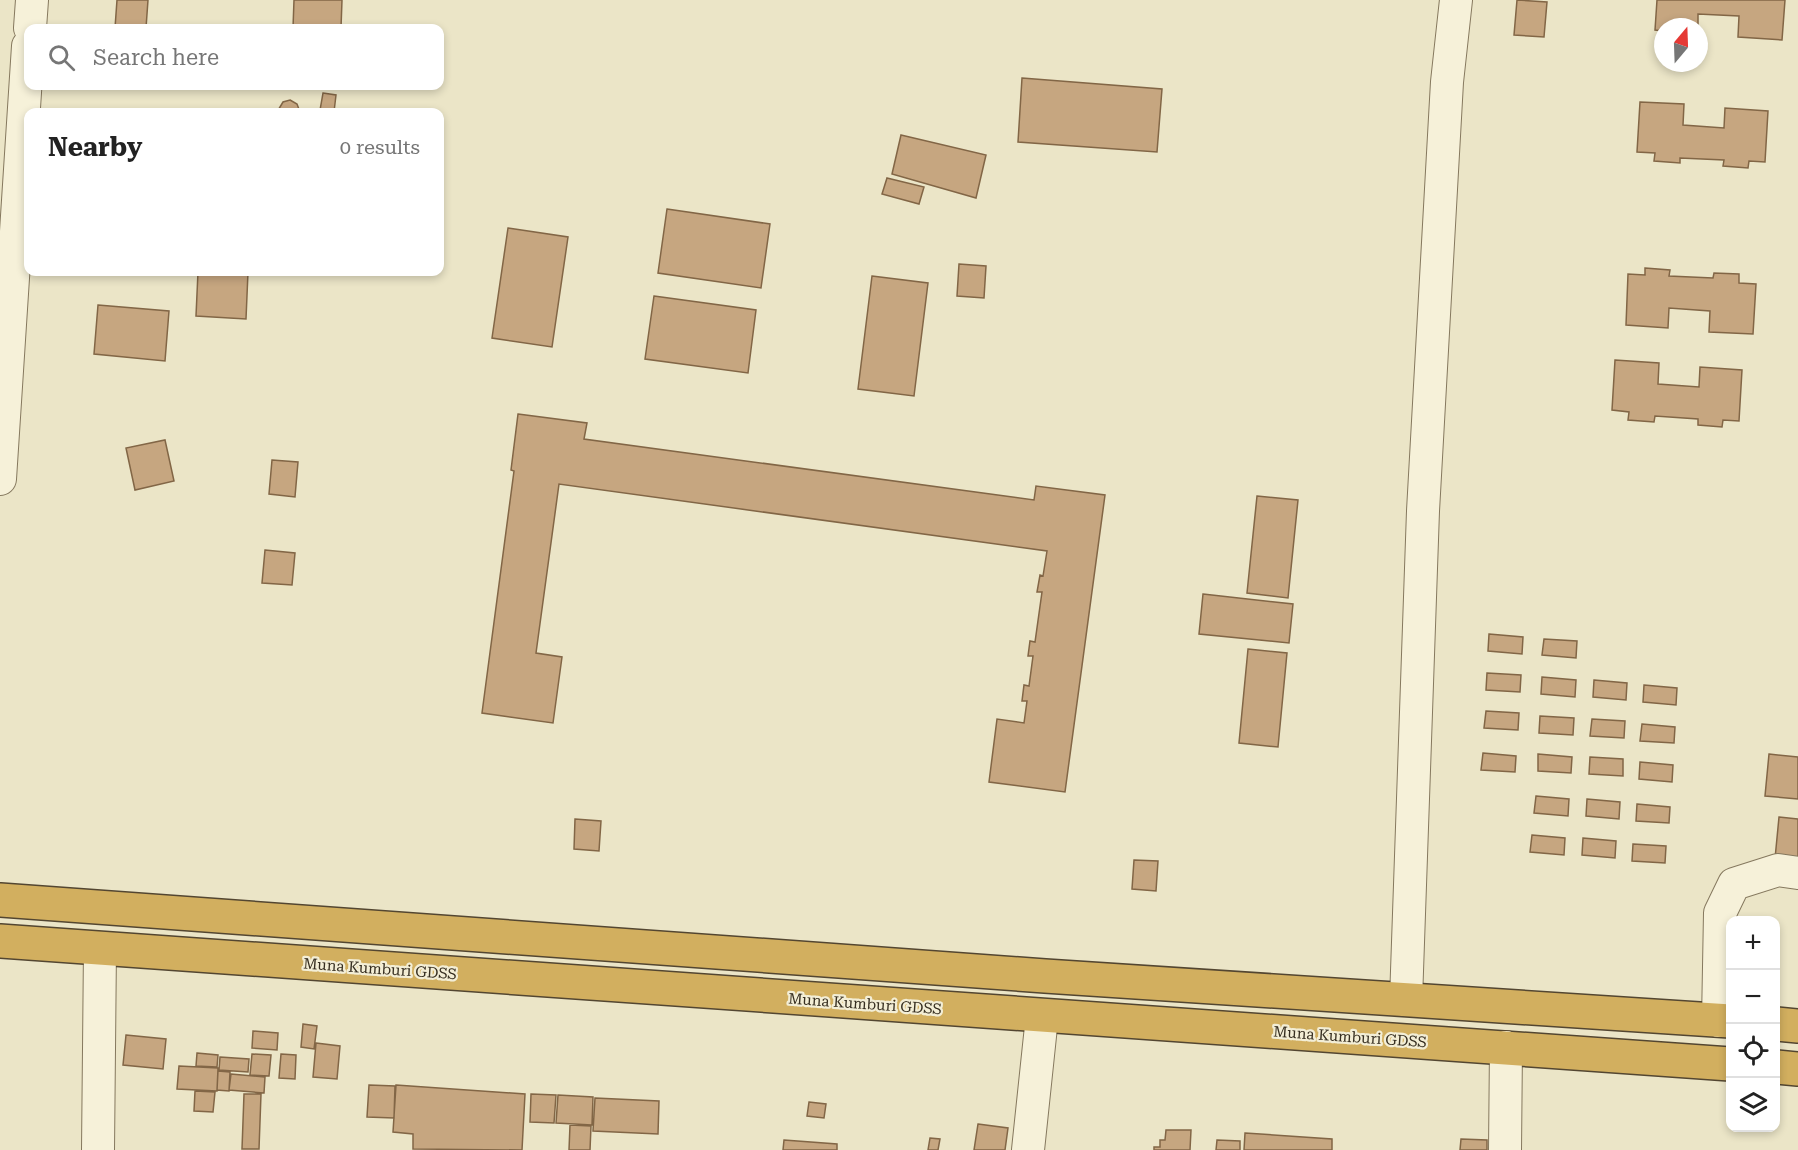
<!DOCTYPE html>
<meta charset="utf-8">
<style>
body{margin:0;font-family:"Roboto Serif",serif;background:#f2f2f2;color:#222}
.controls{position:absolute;right:18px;bottom:18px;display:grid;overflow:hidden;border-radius:12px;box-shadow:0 3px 9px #0003}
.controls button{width:54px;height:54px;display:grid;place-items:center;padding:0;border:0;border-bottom:2px solid #e0e0e0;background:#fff;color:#222;font:30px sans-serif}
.compass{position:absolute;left:1654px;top:18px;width:54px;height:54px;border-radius:50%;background:#fff;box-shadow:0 3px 9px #0003;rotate:19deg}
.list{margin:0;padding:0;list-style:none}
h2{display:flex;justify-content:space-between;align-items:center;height:78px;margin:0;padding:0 24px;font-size:26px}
h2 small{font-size:20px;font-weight:400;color:#767676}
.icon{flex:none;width:33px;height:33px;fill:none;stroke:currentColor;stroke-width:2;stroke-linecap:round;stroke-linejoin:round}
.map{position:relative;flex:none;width:1798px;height:1150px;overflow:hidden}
.search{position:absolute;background:#fff;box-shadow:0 3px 9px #0003;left:24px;top:24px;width:420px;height:66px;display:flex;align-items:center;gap:15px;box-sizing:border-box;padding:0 21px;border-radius:12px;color:#767676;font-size:22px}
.panel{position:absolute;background:#fff;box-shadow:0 3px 9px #0003;left:24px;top:108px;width:420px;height:168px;border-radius:12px}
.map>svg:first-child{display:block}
.building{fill:#c6a680;stroke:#826646;stroke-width:1.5}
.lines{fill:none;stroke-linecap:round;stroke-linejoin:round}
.minor-casing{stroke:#85785e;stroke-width:34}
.highway-casing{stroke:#534631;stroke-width:36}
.minor{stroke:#f6f1d9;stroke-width:32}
.highway{stroke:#d2af5f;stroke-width:33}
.labels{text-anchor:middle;stroke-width:4.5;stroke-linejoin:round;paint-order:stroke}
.street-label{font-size:15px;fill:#362e20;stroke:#f3eed6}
</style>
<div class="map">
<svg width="1798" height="1150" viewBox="0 0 1798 1150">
<rect width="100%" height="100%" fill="#ebe5c7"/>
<path class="building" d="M117,0h31l-2,28h-31z
M294,0h48l-1,28h-48z
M1517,0l30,2 -3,35 -30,-2z
M1657,0h128l-3,40 -44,-3 1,-21 -41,-2v13h-35v4l-8,-1z
M1022,78l140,11 -5,63 -139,-10z
M323,93l13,2 -2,17 -14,-2z
M290,100l7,4 3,8h-23l6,-10z
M1640,102l44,2 -1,21 41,3 1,-20 43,3 -3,51 -16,-1 -1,7 -25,-2 1,-6 -44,-2v5l-26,-2 1,-8 -18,-1z
M901,135l85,20 -10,43 -84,-24z
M887,178l37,9 -5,17 -37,-10z
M667,209l103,15 -9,64 -103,-15z
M508,228l60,9 -16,110 -60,-9z
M959,264l27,2 -2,32 -27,-2z
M1645,268l25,2 -1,6 44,2 1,-5 25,1v9l17,1 -3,50 -44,-2 1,-21 -41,-3 -1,20 -42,-3 2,-51 17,1z
M198,272h50l-2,47 -50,-3z
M872,276l56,7 -14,113 -56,-7z
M654,296l102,14 -8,63 -103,-14z
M98,305l71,6 -4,50 -71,-7z
M1615,360l44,3 -1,21 41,3 1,-20 42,3 -3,51 -16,-1 -1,7 -24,-2v-6l-43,-3 -1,6 -26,-2 1,-8 -17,-2z
M518,414l69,9 -3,16 450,61 2,-14 69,9 -40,297 -76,-10 8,-63 27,4 3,-22h-5l2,-16 5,1 4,-30h-5l2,-15 5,1 7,-50h-5l3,-17 3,1 4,-25 -488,-67 -23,169 26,4 -9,66 -71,-10 32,-242 -3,-1z
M165,440l9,41 -39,9 -9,-42z
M272,460l26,2 -3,35 -26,-3z
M1257,496l41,4 -10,98 -41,-5z
M265,550l30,3 -3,32 -30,-2z
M1203,594l90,10 -4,39 -90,-9z
M1489,634l34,3 -1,17 -34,-3z
M1544,639l33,2 -1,17 -34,-3z
M1248,649l39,4 -9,94 -39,-4z
M1487,673l34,2 -1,17 -34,-2z
M1542,677l34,3 -1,17 -34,-3z
M1594,680l33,3 -1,17 -33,-3z
M1644,685l33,3 -1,17 -33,-3z
M1486,711l33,2 -1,17 -34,-2z
M1540,716l34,2 -1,17 -34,-2z
M1592,719l33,2 -1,17 -34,-2z
M1642,724l33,3 -1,16 -34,-2z
M1483,753l33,3 -1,16 -34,-2z
M1538,754l34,3 -1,16 -33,-2z
M1769,754l29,3v42l-33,-3z
M1590,757l33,2v17l-34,-2z
M1640,762l33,3 -1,17 -33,-3z
M1536,796l33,3 -1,17 -34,-3z
M1587,799l33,3 -1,17 -33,-3z
M1637,804l33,3 -1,16 -33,-2z
M1779,817l19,2v53l-24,-3z
M575,819l26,2 -2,30 -25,-2z
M1532,835l33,3 -1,17 -34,-3z
M1583,838l33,3 -1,17 -33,-3z
M1633,844l33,2 -1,17 -33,-2z
M1134,860l24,1 -2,30 -24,-2z
M303,1024l14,2 -3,23 -13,-2z
M253,1031l25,2 -1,17 -25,-2z
M126,1035l40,4 -3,30 -40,-4z
M316,1043l24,3 -3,33 -24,-2z
M197,1053l21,2 -1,12 -21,-1z
M252,1054l19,1 -2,21 -19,-1z
M281,1054l15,1 -1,24 -16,-1z
M220,1057l29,2 -1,13 -29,-2z
M179,1066l39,2 -1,23 -40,-2z
M218,1071l12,1 -1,19 -12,-1z
M231,1074l34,3 -1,16 -35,-3z
M369,1085l26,1 -1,32 -27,-1z
M396,1085l129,9 -3,56 -109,-1v-15l-20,-2z
M195,1091l20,1 -2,20 -19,-1z
M244,1094h17l-2,55h-17z
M531,1094l25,1 -2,28 -24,-1z
M558,1095l35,2 -1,28 -36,-2z
M595,1098l64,3 -1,33 -65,-3z
M809,1102l17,2 -2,14 -17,-2z
M978,1124l30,4 -3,22h-31z
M570,1125l21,1 -1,24h-21z
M1166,1130h25l-1,20h-36v-3h6v-7h5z
M1245,1133l87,6v11h-88z
M930,1138l10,1 -2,11h-10z
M1461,1139l26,1v10h-27z
M784,1140l53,4v6h-54z
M1217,1140l23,1v9h-24z"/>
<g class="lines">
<g class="minor-casing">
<path id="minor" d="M30,28l2,-28
M0,479l28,-433
M1406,1000l17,-489 24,-429 9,-82
M1718,1021l2,-108 14,-29 44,-14 20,3
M98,1150l2,-202
M1028,1150l14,-133
M1505,1150l1,-103"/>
</g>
<g class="highway-casing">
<path id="highway" d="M0,900l1045,76 685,45
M0,941l1730,123
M1776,1024l22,2
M1776,1067l22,2"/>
</g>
<use href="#minor" class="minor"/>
<use href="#highway" class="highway"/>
</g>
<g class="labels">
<g class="street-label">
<text transform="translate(380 969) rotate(4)" y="5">Muna Kumburi GDSS</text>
<text transform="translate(865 1004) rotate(4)" y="5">Muna Kumburi GDSS</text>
<text transform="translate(1350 1037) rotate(4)" y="5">Muna Kumburi GDSS</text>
</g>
</g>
</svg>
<div class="controls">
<button>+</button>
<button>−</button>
<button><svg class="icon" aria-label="locate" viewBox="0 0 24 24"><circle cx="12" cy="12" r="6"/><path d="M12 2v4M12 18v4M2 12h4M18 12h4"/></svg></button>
<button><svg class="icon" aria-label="layers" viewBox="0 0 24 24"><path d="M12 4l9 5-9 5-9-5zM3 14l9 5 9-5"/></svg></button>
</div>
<svg class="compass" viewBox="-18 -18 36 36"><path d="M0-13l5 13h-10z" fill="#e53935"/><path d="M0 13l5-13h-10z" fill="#767676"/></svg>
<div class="search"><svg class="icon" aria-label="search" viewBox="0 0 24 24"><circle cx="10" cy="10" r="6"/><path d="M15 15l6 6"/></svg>Search here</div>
<section class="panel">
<h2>Nearby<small>0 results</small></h2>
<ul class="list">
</ul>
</section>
</div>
